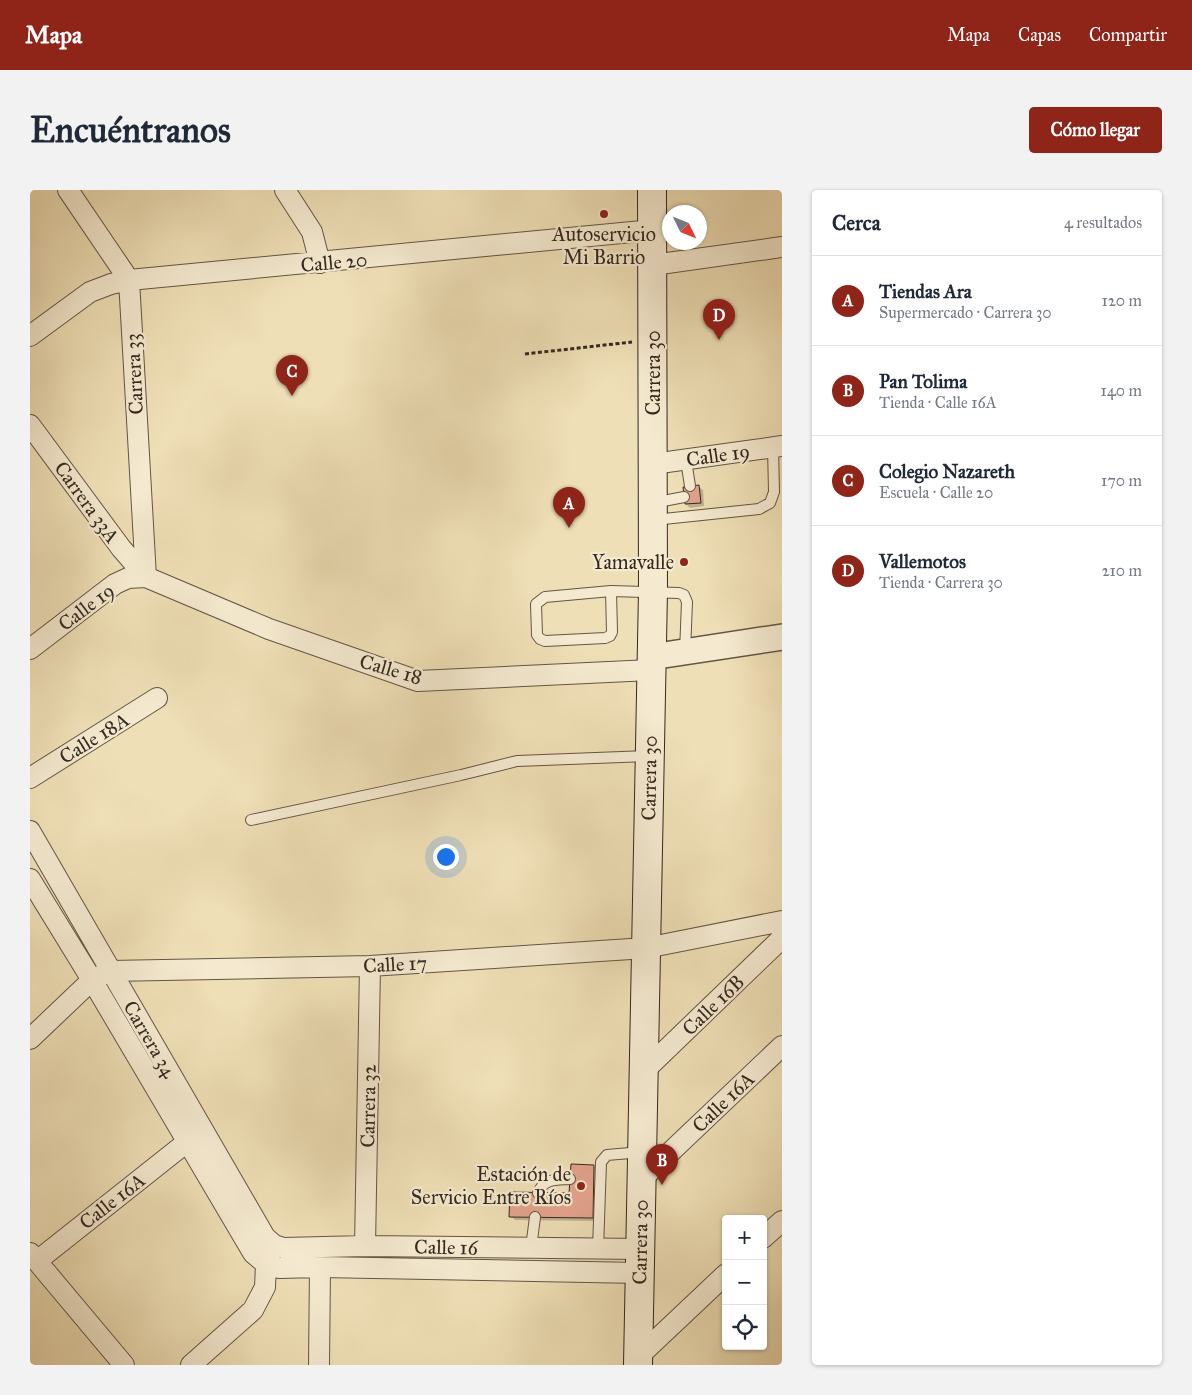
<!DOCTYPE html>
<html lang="es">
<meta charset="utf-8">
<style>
body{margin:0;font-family:"IM FELL Great Primer",serif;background:#f2f2f3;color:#1f2937}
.controls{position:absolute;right:15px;bottom:15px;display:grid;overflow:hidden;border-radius:5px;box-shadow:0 1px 4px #0004}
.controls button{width:45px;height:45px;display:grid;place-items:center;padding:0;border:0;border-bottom:1px solid #e0e1e3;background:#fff;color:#1f2937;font:25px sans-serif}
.compass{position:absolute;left:632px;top:15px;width:45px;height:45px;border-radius:50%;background:#fff;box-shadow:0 1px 4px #0004;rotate:133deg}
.you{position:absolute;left:415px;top:666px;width:18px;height:18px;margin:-12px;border:4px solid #fff;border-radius:50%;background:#1a73e8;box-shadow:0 0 0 8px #1a73e833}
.badge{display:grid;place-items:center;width:32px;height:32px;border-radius:50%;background:#8f2418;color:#fff;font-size:16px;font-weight:700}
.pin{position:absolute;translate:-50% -41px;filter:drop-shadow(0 1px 2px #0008)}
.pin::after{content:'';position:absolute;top:26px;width:18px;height:15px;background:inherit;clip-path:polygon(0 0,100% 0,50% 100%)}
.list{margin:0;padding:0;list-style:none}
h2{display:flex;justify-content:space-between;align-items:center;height:65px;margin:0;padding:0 20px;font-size:21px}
h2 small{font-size:16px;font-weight:400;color:#747a83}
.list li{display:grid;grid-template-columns:32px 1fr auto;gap:15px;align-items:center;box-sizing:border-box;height:90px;padding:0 20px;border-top:1px solid #e0e1e3}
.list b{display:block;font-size:19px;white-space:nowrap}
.list p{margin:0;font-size:16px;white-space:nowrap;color:#747a83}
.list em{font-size:16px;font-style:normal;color:#747a83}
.icon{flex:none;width:28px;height:28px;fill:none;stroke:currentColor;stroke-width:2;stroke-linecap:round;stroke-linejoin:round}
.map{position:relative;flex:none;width:752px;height:1175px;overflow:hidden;border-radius:5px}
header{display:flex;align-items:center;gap:30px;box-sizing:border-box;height:70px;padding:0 25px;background:#8f2418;color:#fff}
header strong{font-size:24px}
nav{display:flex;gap:28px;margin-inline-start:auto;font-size:18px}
.intro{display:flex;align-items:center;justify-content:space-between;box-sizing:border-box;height:120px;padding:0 30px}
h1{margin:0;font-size:35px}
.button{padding:12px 22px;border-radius:5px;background:#8f2418;color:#fff;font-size:18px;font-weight:700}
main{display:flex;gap:30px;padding:0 30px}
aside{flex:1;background:#fff;border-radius:5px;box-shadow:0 1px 4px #0004}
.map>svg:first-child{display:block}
.shadow{fill:#0003}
.building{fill:#e5a38e;stroke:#33281f}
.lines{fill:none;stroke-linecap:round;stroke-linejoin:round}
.service-casing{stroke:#625645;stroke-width:12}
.minor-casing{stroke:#625645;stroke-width:22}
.tertiary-casing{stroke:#625645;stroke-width:28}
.secondary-casing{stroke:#33281f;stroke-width:30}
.path{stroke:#33281f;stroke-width:3;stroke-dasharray:4 2.5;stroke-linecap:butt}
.service{stroke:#f5ead0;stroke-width:10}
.minor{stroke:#f5ead0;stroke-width:20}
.tertiary{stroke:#f5ead0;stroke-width:25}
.secondary{stroke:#f5ead0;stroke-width:28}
.poi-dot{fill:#8f2418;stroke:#f5ead0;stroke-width:2}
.labels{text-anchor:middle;stroke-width:4.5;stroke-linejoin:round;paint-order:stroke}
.poi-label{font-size:20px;fill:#33281f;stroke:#f5ead0;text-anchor:end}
.street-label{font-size:20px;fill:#33281f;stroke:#f5ead0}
</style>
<header>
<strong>Mapa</strong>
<nav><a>Mapa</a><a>Capas</a><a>Compartir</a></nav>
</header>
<div class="intro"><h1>Encuéntranos</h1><a class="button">Cómo llegar</a></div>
<main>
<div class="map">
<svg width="752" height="1175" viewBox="0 0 752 1175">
<rect width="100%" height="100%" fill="#efdfb6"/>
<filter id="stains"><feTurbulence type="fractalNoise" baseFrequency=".004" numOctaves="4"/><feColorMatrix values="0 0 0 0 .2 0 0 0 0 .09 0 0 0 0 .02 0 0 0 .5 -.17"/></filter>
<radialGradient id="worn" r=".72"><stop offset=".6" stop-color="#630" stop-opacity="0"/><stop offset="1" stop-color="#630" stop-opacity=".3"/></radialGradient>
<path class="shadow" d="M669,297l4,3 1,16 -14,2 -4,-4z
M564,976l3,4 -1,51 -81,-1 -4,-4 59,-22z"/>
<path class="building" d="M669,295l2,18 -16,1 -2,-17z
M541,974l23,1 -1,53 -84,-1 1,-25 59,1z"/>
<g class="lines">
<g class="service-casing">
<path id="service" d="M656,270l4,26
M623,313l31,-6
M624,330l105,-11 11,-6 4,-11 -1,-45
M581,401l1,41 -2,4 -5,2 -60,3 -5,-2 -3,-4 -1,-31 9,-7 66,-6 68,2 5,2 3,7 -2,50
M221,630l210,-45 56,-14 131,-5
M508,1003c6,-15 18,-13 32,-14
M501,1058l4,-31
M568,1059l3,-87 6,-7 35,-3"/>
</g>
<g class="minor-casing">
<path id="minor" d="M38,0l61,90 17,297
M255,0l27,42 8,31
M623,75l129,-18
M0,146l60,-44 21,-8 18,-4 524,-50
M0,235l91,123 25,29 123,52 149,52 233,-11
M623,274l129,-18
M0,459l85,-65 13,-6 18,-1
M0,588l127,-80
M0,641l235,406 9,8 9,3 82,-2 275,3
M0,689l62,101 161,273 13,11 13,4 41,-1 320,6
M0,849l62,-59 18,-9 260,-5 276,-18 136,-27
M614,881l138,-133
M612,989l140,-133
M733,1048l19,-17
M335,1056l5,-280
M0,1063l94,112
M7,1071l150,-119
M608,1167l88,-83
M161,1175l62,-55 12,-23 1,-23 4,-10
M289,1175l1,-98"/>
</g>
<g class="tertiary-casing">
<path id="tertiary" d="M621,467l131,-20"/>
</g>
<g class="secondary-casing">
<path id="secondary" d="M608,1175l15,-774 -1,-401"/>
</g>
<path class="path" d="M495,164l107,-12"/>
<use href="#service" class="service"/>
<use href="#minor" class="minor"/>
<use href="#tertiary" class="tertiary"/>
<use href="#secondary" class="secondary"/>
</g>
<g class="poi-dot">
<circle cx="574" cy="24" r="5"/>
<circle cx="654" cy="372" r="5"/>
<circle cx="551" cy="996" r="5"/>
</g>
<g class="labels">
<g class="poi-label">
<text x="574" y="51" text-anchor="middle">Autoservicio<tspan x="574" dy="23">Mi Barrio</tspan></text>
<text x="644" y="379">Yamavalle</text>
<text x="541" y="991">Estación de<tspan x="541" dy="23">Servicio Entre Ríos</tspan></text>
</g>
<g class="street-label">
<text transform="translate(304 72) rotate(-5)" y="7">Calle 20</text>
<text transform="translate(623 183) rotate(-90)" y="7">Carrera 30</text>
<text transform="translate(104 184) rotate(-93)" y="7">Carrera 33</text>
<text transform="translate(688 265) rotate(-8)" y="7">Calle 19</text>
<text transform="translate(57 312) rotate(54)" y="7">Carrera 33A</text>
<text transform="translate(56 417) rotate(-37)" y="7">Calle 19</text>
<text transform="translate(361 479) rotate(16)" y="7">Calle 18</text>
<text transform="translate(64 548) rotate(-32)" y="7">Calle 18A</text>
<text transform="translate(619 588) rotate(-89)" y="7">Carrera 30</text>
<text transform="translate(365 774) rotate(-3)" y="7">Calle 17</text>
<text transform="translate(683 815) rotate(-44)" y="7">Calle 16B</text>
<text transform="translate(120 849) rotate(60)" y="7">Carrera 34</text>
<text transform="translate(693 912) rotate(-44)" y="7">Calle 16A</text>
<text transform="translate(338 916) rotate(-89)" y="7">Carrera 32</text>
<text transform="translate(82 1011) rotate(-38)" y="7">Calle 16A</text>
<text transform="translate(610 1052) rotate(-89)" y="7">Carrera 30</text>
<text transform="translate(416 1057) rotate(1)" y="7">Calle 16</text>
</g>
</g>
<rect width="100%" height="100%" filter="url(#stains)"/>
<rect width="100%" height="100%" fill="url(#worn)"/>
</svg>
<div class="controls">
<button>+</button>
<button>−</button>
<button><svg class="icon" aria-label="locate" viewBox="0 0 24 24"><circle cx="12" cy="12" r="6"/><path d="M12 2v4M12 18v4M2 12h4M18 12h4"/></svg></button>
</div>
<svg class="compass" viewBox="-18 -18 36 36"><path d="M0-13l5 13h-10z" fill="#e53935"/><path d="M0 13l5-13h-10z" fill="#747a83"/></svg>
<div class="you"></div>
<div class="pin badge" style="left:539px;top:338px">A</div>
<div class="pin badge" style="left:632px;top:995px">B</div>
<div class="pin badge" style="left:262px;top:206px">C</div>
<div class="pin badge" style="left:689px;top:150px">D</div>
</div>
<aside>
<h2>Cerca<small>4 resultados</small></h2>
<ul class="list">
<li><span class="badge">A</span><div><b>Tiendas Ara</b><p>Supermercado · Carrera 30</p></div><em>120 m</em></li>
<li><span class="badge">B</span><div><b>Pan Tolima</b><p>Tienda · Calle 16A</p></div><em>140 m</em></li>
<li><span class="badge">C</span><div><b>Colegio Nazareth</b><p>Escuela · Calle 20</p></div><em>170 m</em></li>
<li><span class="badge">D</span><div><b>Vallemotos</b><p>Tienda · Carrera 30</p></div><em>210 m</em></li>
</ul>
</aside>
</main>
